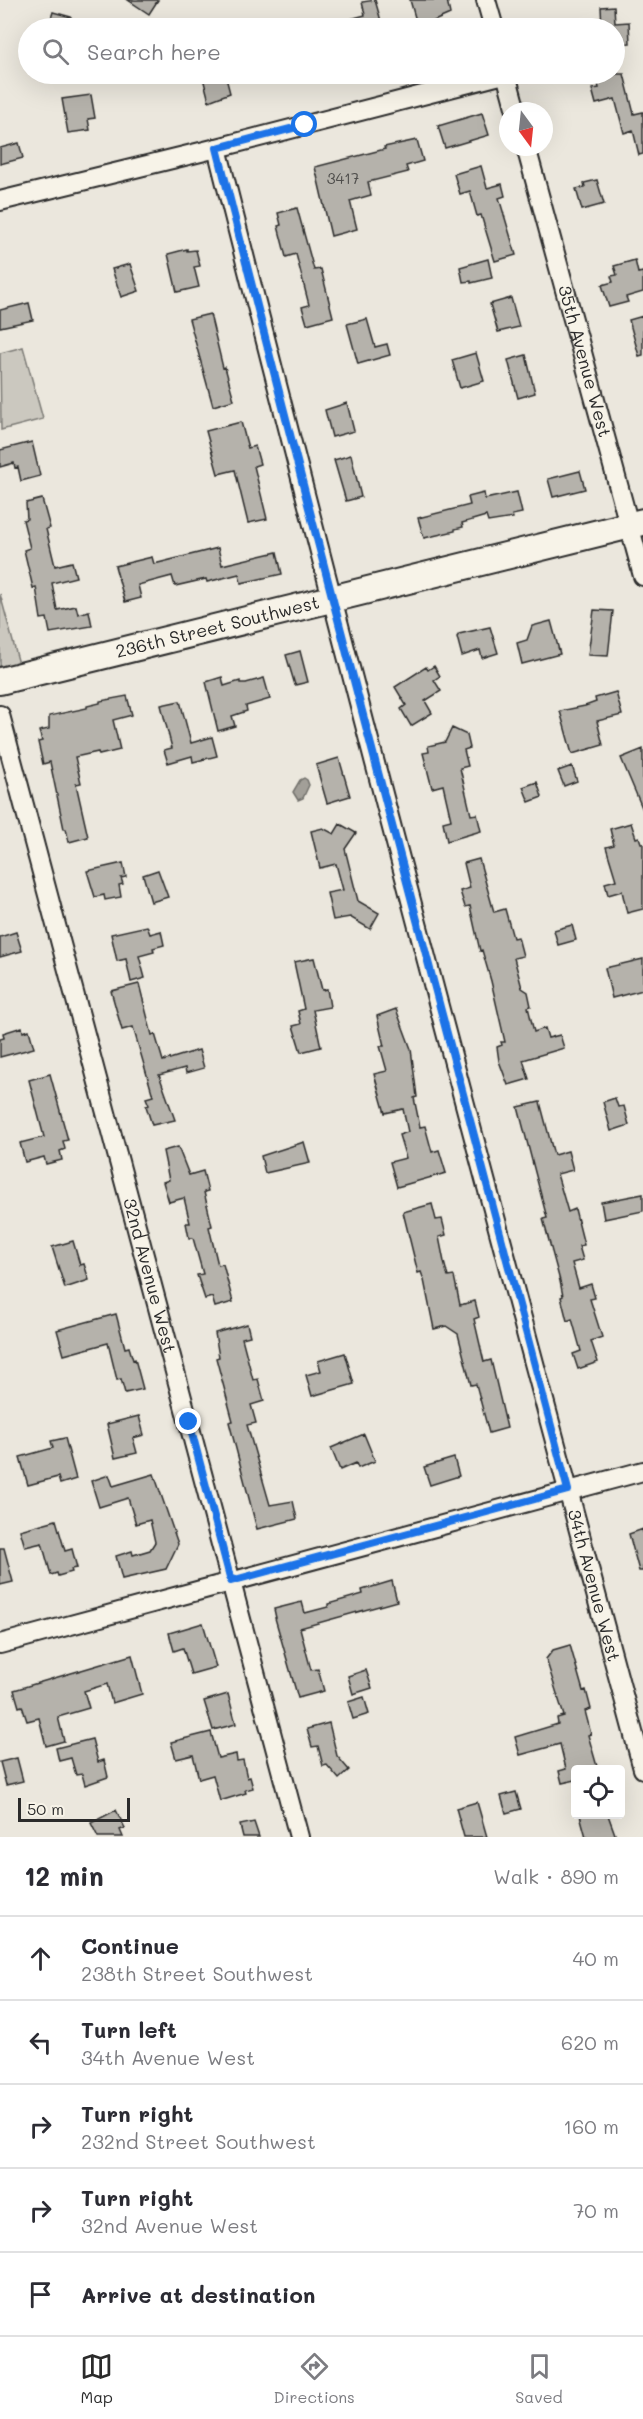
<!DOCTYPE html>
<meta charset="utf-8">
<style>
body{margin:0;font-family:Mali,sans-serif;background:#f7f7f7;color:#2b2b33}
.controls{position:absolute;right:18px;bottom:18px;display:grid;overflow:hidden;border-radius:6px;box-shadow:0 6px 24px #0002}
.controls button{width:54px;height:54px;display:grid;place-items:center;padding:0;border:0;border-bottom:2px solid #e1e1e2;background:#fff;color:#2b2b33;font:30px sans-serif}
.compass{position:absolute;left:499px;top:102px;width:54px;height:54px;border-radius:50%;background:#fff;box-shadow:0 6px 24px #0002;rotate:165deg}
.scale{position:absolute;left:18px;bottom:15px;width:112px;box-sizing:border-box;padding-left:6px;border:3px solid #2b2b2b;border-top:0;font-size:16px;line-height:21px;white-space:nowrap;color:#2b2b2b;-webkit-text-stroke:4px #f7f3e8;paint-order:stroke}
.stop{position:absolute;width:18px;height:18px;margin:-14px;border:4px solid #1a73e8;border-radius:50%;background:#fff}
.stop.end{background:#1a73e8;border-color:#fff;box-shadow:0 2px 6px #0008}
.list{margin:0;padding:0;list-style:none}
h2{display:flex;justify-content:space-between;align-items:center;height:78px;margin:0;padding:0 24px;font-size:26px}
h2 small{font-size:20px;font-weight:400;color:#7c7c81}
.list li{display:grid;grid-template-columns:39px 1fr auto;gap:18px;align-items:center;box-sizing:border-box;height:84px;padding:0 24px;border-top:2px solid #e1e1e2}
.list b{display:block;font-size:22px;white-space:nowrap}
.list p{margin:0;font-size:20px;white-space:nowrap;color:#7c7c81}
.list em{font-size:20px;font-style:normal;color:#7c7c81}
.icon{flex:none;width:33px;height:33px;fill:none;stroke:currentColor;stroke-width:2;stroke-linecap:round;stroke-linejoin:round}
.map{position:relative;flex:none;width:643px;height:1837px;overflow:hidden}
.search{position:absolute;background:#fff;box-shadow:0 6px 24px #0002;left:18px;right:18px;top:18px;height:66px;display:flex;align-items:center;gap:15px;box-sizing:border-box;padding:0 21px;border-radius:33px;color:#7c7c81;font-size:22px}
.sheet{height:498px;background:#fff}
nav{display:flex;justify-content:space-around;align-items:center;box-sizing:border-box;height:84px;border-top:2px solid #e1e1e2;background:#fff;font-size:16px;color:#7c7c81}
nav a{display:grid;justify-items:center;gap:3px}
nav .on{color:#2b2b2b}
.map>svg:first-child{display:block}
.green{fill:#cbc8bf;stroke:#7b7a75;stroke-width:1.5}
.water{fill:#a29f98;stroke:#72716c;stroke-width:1.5}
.building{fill:#b5b2ab;stroke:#2b2b2b;stroke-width:1.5}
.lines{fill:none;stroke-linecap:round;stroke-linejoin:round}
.street-casing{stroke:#2b2b2b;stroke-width:22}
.secondary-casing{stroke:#2b2b2b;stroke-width:30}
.street{stroke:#f7f3e8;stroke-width:18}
.secondary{stroke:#f7f3e8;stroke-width:26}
.route{stroke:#1a73e8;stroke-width:8}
.labels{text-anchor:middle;stroke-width:4.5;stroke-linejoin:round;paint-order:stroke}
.number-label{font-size:15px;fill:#4e4d4b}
.street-label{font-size:18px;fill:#2b2b2b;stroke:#f7f3e8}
</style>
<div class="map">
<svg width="643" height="1837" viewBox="0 0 643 1837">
<rect width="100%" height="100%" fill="#ebe7dd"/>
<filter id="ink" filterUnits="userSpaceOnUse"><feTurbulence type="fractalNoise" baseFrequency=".0167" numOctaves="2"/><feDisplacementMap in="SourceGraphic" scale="12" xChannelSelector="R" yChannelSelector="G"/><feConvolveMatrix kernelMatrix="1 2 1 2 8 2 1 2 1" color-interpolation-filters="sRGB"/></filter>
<g filter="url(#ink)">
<path class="green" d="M23,347l20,72 -42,11 -1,-77z
M0,594l19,70 -19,5z"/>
<path class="water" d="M304,778l3,2 2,5 -6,13 -5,2 -5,-8 7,-12z"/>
<path class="building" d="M128,0h30l-9,14z
M375,0l8,28h-54l-1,-3 37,-10 -3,-13z
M410,0h37l3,14 -16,7 2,7h-18z
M614,6l1,17 14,-1 1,21 -15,1v-16h-13l-1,-21z
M53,12l18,5 -3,11h-20z
M202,74h23l5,19 -21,8z
M603,74h21l10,40 9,-2v42l-4,1 -6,-25 -9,3 -9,-34 -19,5 -4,-15 7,-1 -3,-13z
M91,95l4,23 -7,1 2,11 -22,3 -6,-34z
M482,113l7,22 -44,13 -7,-22z
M417,140l6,21 -17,5 2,6 -40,10 3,13 -21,6 7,28 -26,7 -16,-69 70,-18 -1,-2z
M19,143l4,15 -23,6v-16z
M481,166l6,22 15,-4 3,12 -6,2 17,57 -21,6 -14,-46 -4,1 -7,-25 -10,3 -6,-20z
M597,180l7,24 -22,6 -6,-21 9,-2 -1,-4z
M297,208l17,62 7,-1 12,48 -26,7 -5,-17 7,-2 -13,-51 -10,3 -8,-31 3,-1 -3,-12z
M187,249v2l9,-1 4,16 -6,1 5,20 -22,5 -9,-38z
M488,259l4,19 -21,5v-2l-8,1 -3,-15z
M635,260l3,13 5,-1v20l-17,5 2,5 -19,5 -7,-22 11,-3 -2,-6 6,-1 -3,-9z
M130,264l9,27 -18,6 -9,-28z
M511,298l8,29 -21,5 -8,-28z
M29,303l4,17 -33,7v-17z
M210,314l13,54 2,-1 9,33 -21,6 -24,-87z
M643,316v39l-4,1 -10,-36z
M367,319l8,28 12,-3 3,11 -32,9 -11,-40z
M476,353l8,28 -24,7 -8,-28z
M526,355l9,38 -17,5 -10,-38z
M347,403l7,28 -22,6 -7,-27z
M241,422l7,26 7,-2 5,18 -6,2 13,53 -19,4 -13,-53 -17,4 -12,-43z
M32,442l8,34 -19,5 -3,-14 -3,1 -1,-5 -14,4v-17z
M351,455l10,42 -15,4 -12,-41z
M580,471l5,18 -32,8 -5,-18z
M517,492l5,21 -10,2 1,3 -25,4 -2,-6 -24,7 1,4 -8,2v2l-31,7 -6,-20 52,-13 -2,-8 16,-4 1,6z
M42,499l8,29 -4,1 9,37 17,-4 4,15 -24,6 5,27 19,-4 2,8 11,-3 3,15 -42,7 -3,-15 -6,1 -5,-32 -3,1 -9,-38 6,-2 -7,-28 4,-1 -1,-16z
M218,548l4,17 55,-13 5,22 -41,9 -2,-9 -32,8 -1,-3 -31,7 -3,-10 -34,9 3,13 -16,4 -10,-36 37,-9 2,7z
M594,610l19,1 -5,45 -20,-1z
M551,621l9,33 -38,10 -5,-21 10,-3 5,-14z
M490,627l8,26 -16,5 -2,-8 -18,6 -5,-19 2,-3z
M300,651l8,31 -13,3 -9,-30z
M434,666l6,10 -6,4 7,11 -16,10 7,12 -21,13 -10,-17 5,-4 -11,-18 31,-20 2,3z
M222,677l2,9 16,-5v2h6l18,-5 6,21 -24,7 1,5 -15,5 3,10 -17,5 -12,-49z
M616,692l6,23 -25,6 6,24 -31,9 -12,-43 25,-5 11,-4 -1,-4z
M127,696l5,19 -19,5 7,30 -21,5 -1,-3 -23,5 6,26 -5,1 12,53 -19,5 -3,-13h-2l-14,-67 -7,2 -5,-22 4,-1 -3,-10 10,-2v-13l38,-8v-2l13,-3v-2z
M180,701l11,42 21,-6 5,19 -24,6 -1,-6 -24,7 -4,-13 8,-2 -11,-43z
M452,728l15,7 3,13 -6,2 4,16 -8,2 11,47 6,-1 4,17 -34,10 -4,-19 8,-2 -8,-35 -11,3 -9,-35 6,-1 -1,-6 17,-4z
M643,749v61l-22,-52z
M339,758l11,38 -23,7 -11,-38z
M572,766l5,15 -13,5 -6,-15z
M537,782l5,15 -13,5 -6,-15z
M631,823l5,15 3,-1 2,6h2v66l-16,4 -5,-22 -14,4 -3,-12 11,-3 -10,-33 8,-2 -4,-16z
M340,824l16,9 -11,16 13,52 21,12 -9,16 -20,-12 -17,3 -6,-27 16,-3 -7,-26 -16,4 -9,-37 12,-3 11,6z
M479,859l15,53 11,-3 8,29 5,-1 5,19 -9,2 8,30 6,4 3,14 -3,1 6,25 11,-4 3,10 12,-3 4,13 -41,12 6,19 -21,6 -9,-24 -2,-14 5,-2 -1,-3h4l-14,-61 -9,-31 -2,1 -10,-45 -5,1 -5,-16 10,-3 -6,-25z
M123,863l3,14 -5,1 2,6 -4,1 2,12 -16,3 -1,-5 -9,2 -8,-26z
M158,870l10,27 -17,5 -8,-27z
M572,925l4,15 -18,5 -4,-15z
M147,926l3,8 11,-3 3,14 -11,3 1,4 -15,4 6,22 -14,4 -5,-23 -9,2 -6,-27z
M16,932l6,19 -22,6v-20z
M314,958l8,32 5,-1 3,18 -17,3 8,37 -20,5 -8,-26 8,-2 -3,-13 6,-2 -10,-47z
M643,959v31l-31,8 -7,-30z
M139,984l13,51 3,-1 8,27 36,-11 5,18 -18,5 -1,-5 -26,7 16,45 -23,5 -6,-19 3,-1 -3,-7 7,-2 -20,-69 -11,3 -11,-39z
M396,1009l15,40 6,48 -3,1 6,29 5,-1 7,26 7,-2 7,23 -49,14 -7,-25 16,-4 -7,-23 9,-3 -5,-23 -18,4 -11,-39 13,-3 -7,-25h4l-7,-30z
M22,1027l1,5 6,-2 5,18 -34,9v-18l4,-1 -1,-5z
M50,1074l18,66 -5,1 2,8 -5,2 2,9 -16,4 -2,-7 -19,5 -5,-19 24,-6 -15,-57z
M615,1098l3,9 6,-1 5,19 -18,6 -8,-29z
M540,1102l14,53 14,-4 5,19 -16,4 11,38 7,-3 9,36 -5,1 4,14 -11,3 7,25 12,-4 4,14 -5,1 12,38 -11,4 7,21 -20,7 -5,-15 8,-3 -9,-32 -5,2 -6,-24 2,-1 -3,-15 -17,-62 4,-1 -29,-111z
M304,1142l6,21 -45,10 -4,-17z
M178,1147l11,28 14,-4 5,20 -4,1 8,34 -3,1 9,38 5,-1 10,38 -18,5 -3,-10 -7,2 -8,-24 6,-1 -10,-36h-4l-3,-15h4l-6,-25 -15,4 -6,-20 6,-2 -6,-29z
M643,1194v17l-39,8 -3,-17z
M432,1204l4,16 6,-1 4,16 -7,2 5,25 4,15 6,-1 6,29 15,-4 4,16 -5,2 10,43 7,-2 16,68 -18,5 -13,-49 -5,1 -13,-51 -12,-8 -12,3 -10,-49 -3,-8 -3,1 -15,-61z
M73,1241l7,24 4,-1 5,16 -24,8 -13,-41z
M116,1314l9,34 4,-1 4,13 2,-1 8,30 -18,4 -4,-14 -4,1 -9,-37 -44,12 -7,-25z
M247,1324l3,12 -8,2 11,42 5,-1 6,22 -13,4 5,18 -9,2 23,80 23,-4 4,18 -40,10 -28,-107 4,-1 -17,-63 3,-1 -4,-24z
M345,1353l9,31 -42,12 -6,-21 15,-4 -3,-10z
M139,1416l5,19 -11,3 4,15 -22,5 -8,-34z
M364,1434l11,27 -17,7 -2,-5 -16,7 -9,-22z
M65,1438l11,41 -16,5 -2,-7 -30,8 -8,-28 33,-9 -2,-7z
M454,1458l5,18 -29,9 -6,-18z
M154,1474l24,70 -12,25 -44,10 -6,-23 16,-5 1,4 17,-5 5,-8 -5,-22 -14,4 -8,-26 -29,9 -8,-26 18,-6 4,11z
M56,1520l9,31 7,-2 5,19 -6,1 1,3 -14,4 -1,-3 -6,2 -9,-32 -17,4 -5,-17z
M643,1529v42h-4l-10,-37z
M0,1548h4l9,34 -13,3z
M392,1581l5,20 -97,27 11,42 7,-1 6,22 -26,7 -23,-80h1l-2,-9 28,-7 3,11 23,-6v-3l35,-10 -1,-4z
M203,1623l13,44 -25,7 -8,-26 -9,3 -5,-18z
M570,1645l13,46 3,-1 5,19 -6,2 6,23 -3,1 10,35h-22v10l-14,3 -3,-12 7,-2 -6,-25 -40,11 -5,-18 43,-13 -1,-6 7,-2 -18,-57 7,-9z
M132,1655l10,39 -30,9 -5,-19 -23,7 5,17 -31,9 6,24 -18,5 -7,-28 -12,3 -5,-15 -3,1 -5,-17z
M366,1670l6,18 -19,6 -5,-18z
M228,1694l8,30 -23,6 -9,-29z
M364,1697l5,17 -16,5 -5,-17z
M329,1723l8,33 12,14 -10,9 -12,-14 -4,1 -5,-20 -6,1 -5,-18z
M211,1732l7,26 18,-4 1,7 6,-1 4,18 3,-1 3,11 -8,2 1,3 -26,8 -7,-26 -14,4 -6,-24 -17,4 -5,-17z
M92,1739l6,23 6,-2 4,17 -23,8 -3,-11 -6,1 -5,-17 -12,3 -3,-13z
M17,1758l6,23 -17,4 -6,-23z
M516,1792l5,17 -15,4 -5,-17z
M477,1802l10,35h-23l-8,-29z
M116,1810l9,18 -5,2 3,7h-25l-7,-14z
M580,1815h28l8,22h-30z
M254,1822l5,15h-16l-3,-12z"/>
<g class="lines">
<g class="street-casing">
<g id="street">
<path d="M486,0l8,28"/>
<path d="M506,74l10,37"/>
<path id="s1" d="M526,147l117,429"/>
<path id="s2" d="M217,148c136,542 281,1082 426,1621"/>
<path d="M0,201l217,-53 287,-74"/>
<path id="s3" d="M0,715l299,1122"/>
<path d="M0,1644l643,-173"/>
</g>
</g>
<g class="secondary-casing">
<g id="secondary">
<path id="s4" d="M0,681l643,-159"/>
</g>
</g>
<use href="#street" class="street"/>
<use href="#secondary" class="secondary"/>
</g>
</g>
<g class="lines" filter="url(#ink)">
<path class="route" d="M189,1422l42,159 337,-91c-118,-446 -238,-893 -351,-1342l88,-23"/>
</g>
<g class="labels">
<g class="number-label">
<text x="343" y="184">3417</text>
</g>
<g class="street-label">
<text dy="6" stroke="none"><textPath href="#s1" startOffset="222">35th Avenue West</textPath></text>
<text dy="6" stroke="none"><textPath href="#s4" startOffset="224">236th Street Southwest</textPath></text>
<text dy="6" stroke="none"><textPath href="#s3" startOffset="580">32nd Avenue West</textPath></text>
<text dy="6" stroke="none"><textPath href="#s2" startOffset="1486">34th Avenue West</textPath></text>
</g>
</g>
</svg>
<div class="controls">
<button><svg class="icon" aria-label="locate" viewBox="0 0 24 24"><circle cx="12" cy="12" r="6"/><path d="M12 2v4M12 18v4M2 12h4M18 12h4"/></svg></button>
</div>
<svg class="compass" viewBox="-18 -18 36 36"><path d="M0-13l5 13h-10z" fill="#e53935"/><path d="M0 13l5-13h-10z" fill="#7c7c81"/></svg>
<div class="scale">50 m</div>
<div class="stop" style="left:305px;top:125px"></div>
<div class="stop end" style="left:189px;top:1422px"></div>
<div class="search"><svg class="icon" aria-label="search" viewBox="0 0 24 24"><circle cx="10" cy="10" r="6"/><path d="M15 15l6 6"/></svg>Search here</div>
</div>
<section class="sheet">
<h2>12 min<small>Walk · 890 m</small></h2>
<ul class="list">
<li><svg class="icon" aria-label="ahead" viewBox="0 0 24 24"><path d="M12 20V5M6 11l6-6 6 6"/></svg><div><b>Continue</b><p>238th Street Southwest</p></div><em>40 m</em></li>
<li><svg class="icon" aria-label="left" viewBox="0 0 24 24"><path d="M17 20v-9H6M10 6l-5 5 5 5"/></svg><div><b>Turn left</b><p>34th Avenue West</p></div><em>620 m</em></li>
<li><svg class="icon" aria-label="right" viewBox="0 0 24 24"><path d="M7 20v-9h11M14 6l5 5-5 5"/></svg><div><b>Turn right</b><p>232nd Street Southwest</p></div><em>160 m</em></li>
<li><svg class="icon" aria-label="right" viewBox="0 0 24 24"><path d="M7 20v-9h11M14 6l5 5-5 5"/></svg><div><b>Turn right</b><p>32nd Avenue West</p></div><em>70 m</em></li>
<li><svg class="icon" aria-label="arrive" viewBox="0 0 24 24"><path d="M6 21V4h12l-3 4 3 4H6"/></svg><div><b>Arrive at destination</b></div></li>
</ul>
</section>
<nav>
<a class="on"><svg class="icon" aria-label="map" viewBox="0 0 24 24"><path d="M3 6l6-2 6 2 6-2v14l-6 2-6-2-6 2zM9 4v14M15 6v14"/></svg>Map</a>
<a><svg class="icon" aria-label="directions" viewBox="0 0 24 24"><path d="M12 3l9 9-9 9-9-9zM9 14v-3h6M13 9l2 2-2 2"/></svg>Directions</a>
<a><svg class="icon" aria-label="saved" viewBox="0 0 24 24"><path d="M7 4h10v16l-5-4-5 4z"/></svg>Saved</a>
</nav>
